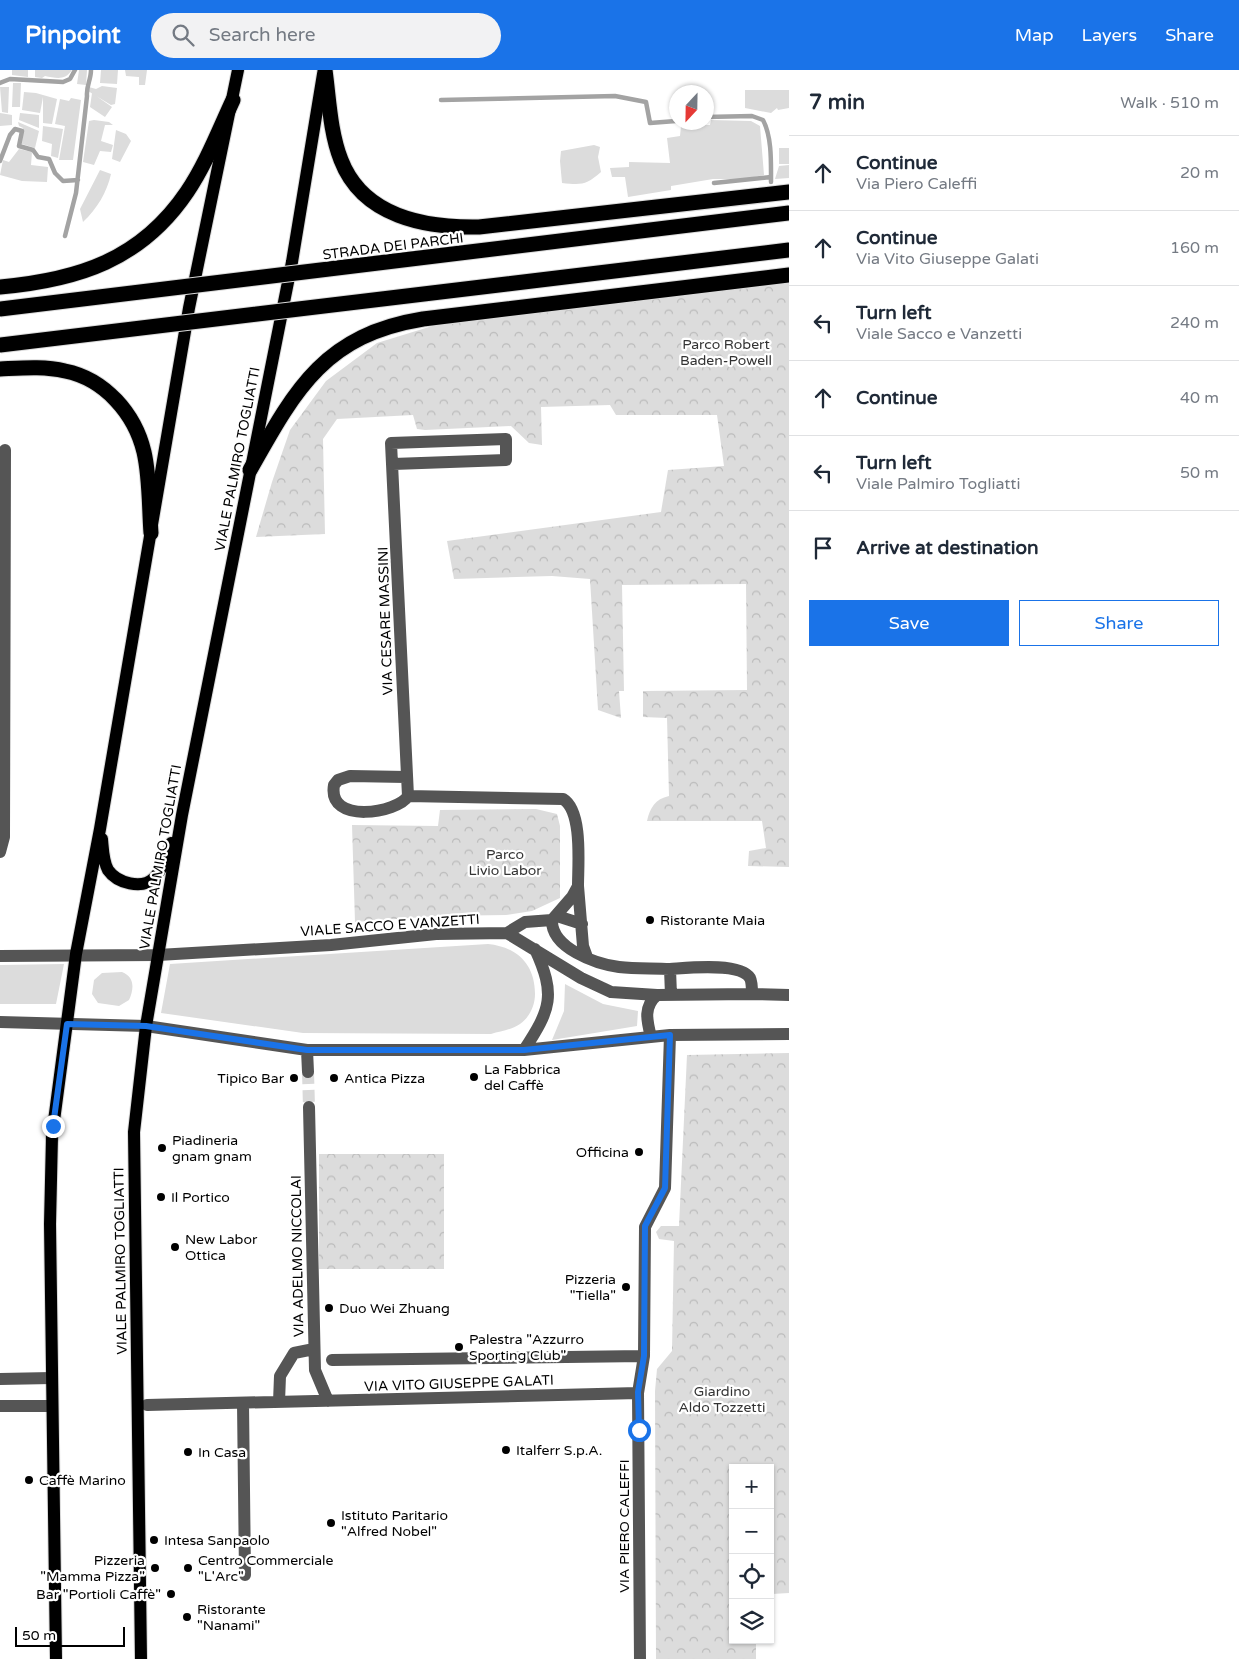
<!DOCTYPE html>
<meta charset="utf-8">
<style>
body{margin:0;font-family:"Varela Round",sans-serif;background:#f2f2f3;color:#1f2937}
.controls{position:absolute;right:15px;bottom:15px;display:grid;overflow:hidden;border-radius:0px;box-shadow:0 1px 4px #0004}
.controls button{width:45px;height:45px;display:grid;place-items:center;padding:0;border:0;border-bottom:1px solid #e0e1e3;background:#fff;color:#1f2937;font:25px sans-serif}
.compass{position:absolute;left:669px;top:15px;width:45px;height:45px;border-radius:50%;background:#fff;box-shadow:0 1px 4px #0004;rotate:202deg}
.scale{position:absolute;left:15px;bottom:12px;width:110px;box-sizing:border-box;padding-left:5px;border:2px solid #000;border-top:0;font-size:14px;line-height:18px;white-space:nowrap;color:#000;-webkit-text-stroke:4px #fff;paint-order:stroke}
.stop{position:absolute;width:15px;height:15px;margin:-11px;border:4px solid #1a73e8;border-radius:50%;background:#fff}
.stop.end{background:#1a73e8;border-color:#fff;box-shadow:0 1px 5px #0008}
.list{margin:0;padding:0;list-style:none}
h2{display:flex;justify-content:space-between;align-items:center;height:65px;margin:0;padding:0 20px;font-size:21px}
h2 small{font-size:16px;font-weight:400;color:#747a83}
.list li{display:grid;grid-template-columns:32px 1fr auto;gap:15px;align-items:center;box-sizing:border-box;height:75px;padding:0 20px;border-top:1px solid #e0e1e3}
.list b{display:block;font-size:19px;white-space:nowrap}
.list p{margin:0;font-size:16px;white-space:nowrap;color:#747a83}
.list em{font-size:16px;font-style:normal;color:#747a83}
.actions{display:flex;gap:10px;padding:15px 20px}
.actions a{flex:1;padding:11px 0;border:1px solid #1a73e8;border-radius:0px;text-align:center;font-size:18px;color:#1a73e8}
.actions .main{background:#1a73e8;color:#fff}
.icon{flex:none;width:28px;height:28px;fill:none;stroke:currentColor;stroke-width:2;stroke-linecap:round;stroke-linejoin:round}
.map{position:relative;flex:none;width:789px;height:1589px;overflow:hidden}
header{display:flex;align-items:center;gap:30px;box-sizing:border-box;height:70px;padding:0 25px;background:#1a73e8;color:#fff}
header strong{font-size:24px}
nav{display:flex;gap:28px;margin-inline-start:auto;font-size:18px}
.search{width:350px;height:45px;background:#f2f2f3;display:flex;align-items:center;gap:12px;box-sizing:border-box;padding:0 18px;border-radius:28px;color:#747a83;font-size:19px}
main{display:flex}
aside{flex:1;background:#fff}
.map>svg:first-child{display:block}
.green{fill:#dcdcdc}
.forest{fill:url(#forest-crowns)}
.lines{fill:none;stroke-linecap:round;stroke-linejoin:round}
.stream{stroke:#a3a3a3;stroke-width:4.5}
.minor-tunnel{stroke:#d9d9d9;stroke-width:12;stroke-dasharray:12 6;stroke-linecap:butt}
.major-casing{stroke:#dbdbdb;stroke-width:14}
.highway-casing{stroke:#dbdbdb;stroke-width:17}
.minor{stroke:#555;stroke-width:12}
.major{stroke:#000;stroke-width:12}
.highway{stroke:#000;stroke-width:15}
.highway-bridge-casing{stroke:#dbdbdb;stroke-width:17;stroke-linecap:butt}
.highway-bridge{stroke:#000;stroke-width:15}
.route{stroke:#1a73e8;stroke-width:6}
.poi-dot{fill:#000;stroke:#fff;stroke-width:2}
.labels{text-anchor:middle;stroke-width:4.5;stroke-linejoin:round;paint-order:stroke}
.street-label{font-size:14px;fill:#000;stroke:#fff}
.park-label{font-size:14px;fill:#333;stroke:#fff}
.poi-label{font-size:14px;fill:#000;stroke:#fff;text-anchor:start}
</style>
<header>
<strong>Pinpoint</strong>
<div class="search"><svg class="icon" aria-label="search" viewBox="0 0 24 24"><circle cx="10" cy="10" r="6"/><path d="M15 15l6 6"/></svg>Search here</div>
<nav><a>Map</a><a>Layers</a><a>Share</a></nav>
</header>
<main>
<div class="map">
<svg width="789" height="1589" viewBox="0 0 789 1589">
<defs>
<pattern id="forest-crowns" width="20" height="18" patternUnits="userSpaceOnUse" patternTransform="scale(1.25)"><rect width="20" height="18" fill="#dcdcdc"/><path d="M2 6a3 3 0 1 1 6 0M12 15a3 3 0 1 1 6 0" fill="none" stroke="#bbb"/></pattern>
</defs>
<rect width="100%" height="100%" fill="#fff"/>
<path class="green" d="M12,0h16v7l-16,-2z
M35,0h37c-7,11 -16,8 -27,6l-3,2 -7,-1z
M79,0h8l-1,15 -9,-1z
M101,0h17l-1,14 -17,-1z
M125,0h22l-2,15h-6v-8l-13,-1z
M13,13h8l-1,24h-8z
M102,16l15,2 -2,16 -4,1 -23,-14 1,-4 7,2z
M0,17h9l-1,26 -6,-1z
M745,20h44v18l-11,2 -1,-2 -6,5 -26,-5z
M24,22l12,1 21,6 -5,25 -9,-1v-26l-3,16 -18,-3z
M92,23l20,14 -7,10 -15,-10z
M71,28l10,2 -8,60h-14l6,-34 -10,-2 5,-25 9,2z
M0,43l12,2v10l-12,1z
M20,43l19,2v13l-20,-8z
M94,50l15,2 4,3h-8l-4,16 12,4 -2,7 -11,-1 -6,14 -11,-3 6,-41z
M711,50l40,1 9,5 4,49 -20,4h-31l-42,7v4l-43,7 -3,-20h-13l-2,-9 19,-1v-5l41,1 -3,-25 13,-2 1,-10 21,-3 1,2h7z
M18,52l21,9 -4,17 -13,-4 1,-16 -4,-2z
M43,56l20,3 -5,29 -7,-2 1,-12 -10,-3z
M116,60l10,4 5,7 -11,21 -8,-3z
M594,75l6,2 -2,10 3,15c-15,13 -19,13 -39,11l-2,-22 1,-10z
M779,78h10v16h-10z
M19,79l13,3 -1,13 17,2 -1,15 -25,-1 -22,-6 3,-15 6,2z
M789,95v13l-14,1 4,-13z
M100,100l11,4c-4,18 -14,35 -28,48l-3,-13z
M488,874c29,3 47,20 47,50 0,11 -5,23 -15,30 -9,6 -19,7 -29,10l-188,-1 -142,-20 9,-49z
M64,894l-8,40h-56v-39z
M122,902c13,5 12,17 7,28l-10,6 -21,-3 -6,-9 2,-14 8,-7z
M565,914l38,20 35,7 -1,15 -85,14 12,-29z"/>
<path class="forest" d="M789,211v586l-41,-1 1,-15 17,-3 -4,-27h-115c3,-13 8,-22 22,-25l-2,-78 -24,-1v-26l104,-1 -1,-106 -124,1 2,106h-5l2,27 -23,-8 -8,-131 -38,-3 -98,3 -7,-38 214,-29 7,-42 56,-4 -7,-51h-101l-6,-10 -69,2 1,38 -13,-2 -18,-17 -86,4 -8,-1 -4,-14 -76,4 -14,20 2,95 -69,3 16,-55 18,-52 36,-49 51,-38 65,-20z
M536,739l21,5 3,12v72l-28,13 -26,4 -69,1 -82,6 -3,-97 86,1 2,-16z
M789,983v540l-17,1 -2,9v-135h-37v172h23v19h-100l-1,-268 2,-22 15,-18 2,-110 -15,-2 -3,-7 5,-6h18l8,-171z
M319,1084h125v115h-125z"/>
<g class="lines">
<path class="stream" d="M0,13l10,-4 53,3 7,-3 5,-9
M441,30l174,-4 31,6 4,21 26,-2
M706,47l46,-1 11,4c9,17 8,42 8,62
M0,91l10,-26 5,-6 7,2 -3,15 14,4 5,7 11,2 6,14 8,8 15,-1
M714,113l57,-6
M65,166l11,-43 11,-97c-1,-10 4,-16 4,-26"/>
<path class="minor-tunnel" d="M308,1002l1,35"/>
<g class="major-casing">
<path id="major" d="M102,769c1,10 1,22 6,31 9,13 34,20 46,8 9,-9 13,-23 17,-35
M56,1589l-6,-435 2,-88 24,-182 24,-125 89,-521 49,-238
M141,1589l-7,-527 12,-106 36,-211 110,-553 31,-188"/>
</g>
<g class="highway-casing">
<path id="highway" d="M325,0c4,29 5,62 16,90 22,57 85,68 138,67l310,-35
M0,217c78,-7 141,-27 187,-95 19,-28 32,-62 46,-92
M0,299c22,-1 44,-3 65,2 40,8 70,43 79,81 6,26 5,55 7,81
M250,400c45,-80 74,-135 173,-151l366,-44"/>
</g>
<path class="minor" d="M393,394l113,-4v-21l-115,4 17,353 155,3c20,12 15,66 15,87
M406,707l-56,-1 -12,4 -4,5c-7,40 64,28 74,11
M0,782l4,-15 1,-387
M557,846l25,8
M552,850c-1,28 44,44 67,47 17,2 34,1 51,2
M507,863l18,-11 27,-2 20,-23 6,-11 5,60 4,11
M0,886l158,-1 173,-10 105,-11 71,-1 74,45 30,14 46,3 95,-1 37,1
M671,925l-1,-26c17,-1 70,-7 80,9 2,4 2,11 2,16
M0,952l146,4 161,24h217l146,-15 119,-1
M651,967c-4,-16 -8,-30 6,-42
M307,980l1,22
M524,980c27,-41 32,-55 11,-101
M309,1037l6,263 13,31
M332,1290l312,-4
M0,1309l52,-1
M279,1332l1,-26 14,-23 20,-4
M243,1333l2,172
M147,1335l491,-12
M0,1336h52
M640,1589l-2,-266 6,-37 1,-129 20,-39 5,-153"/>
<use href="#major" class="major"/>
<use href="#highway" class="highway"/>
<g class="highway-bridge-casing">
<path id="highway-bridge" d="M0,239l789,-96
M0,275l789,-95"/>
</g>
<use href="#highway-bridge" class="highway-bridge"/>
</g>
<g class="lines">
<path class="route" d="M53,1056l14,-102 79,2 161,24h217l146,-15 -5,153 -20,38 -1,130 -6,36 1,38"/>
</g>
<g class="poi-dot">
<circle cx="650" cy="850" r="5"/>
<circle cx="474" cy="1007" r="5"/>
<circle cx="294" cy="1008" r="5"/>
<circle cx="334" cy="1008" r="5"/>
<circle cx="162" cy="1078" r="5"/>
<circle cx="639" cy="1082" r="5"/>
<circle cx="161" cy="1127" r="5"/>
<circle cx="175" cy="1177" r="5"/>
<circle cx="626" cy="1217" r="5"/>
<circle cx="329" cy="1238" r="5"/>
<circle cx="459" cy="1277" r="5"/>
<circle cx="506" cy="1380" r="5"/>
<circle cx="188" cy="1382" r="5"/>
<circle cx="29" cy="1410" r="5"/>
<circle cx="331" cy="1453" r="5"/>
<circle cx="154" cy="1470" r="5"/>
<circle cx="155" cy="1498" r="5"/>
<circle cx="188" cy="1498" r="5"/>
<circle cx="171" cy="1524" r="5"/>
<circle cx="187" cy="1547" r="5"/>
</g>
<g class="labels">
<g class="street-label">
<text transform="translate(393 176) rotate(-7)" y="5">STRADA DEI PARCHI</text>
<text transform="translate(237 389) rotate(-79)" y="5">VIALE PALMIRO TOGLIATTI</text>
<text transform="translate(385 551) rotate(-92)" y="5">VIA CESARE MASSINI</text>
<text transform="translate(160 787) rotate(-80)" y="5">VIALE PALMIRO TOGLIATTI</text>
<text transform="translate(390 855) rotate(-4)" y="5">VIALE SACCO E VANZETTI</text>
<text transform="translate(297 1186) rotate(-91)" y="5">VIA ADELMO NICCOLAI</text>
<text transform="translate(120 1191) rotate(-91)" y="5">VIALE PALMIRO TOGLIATTI</text>
<text transform="translate(459 1313) rotate(-2)" y="5">VIA VITO GIUSEPPE GALATI</text>
<text transform="translate(624 1456) rotate(-90)" y="5">VIA PIERO CALEFFI</text>
</g>
<g class="park-label">
<text x="726" y="279">Parco Robert<tspan x="726" dy="16">Baden-Powell</tspan></text>
<text x="505" y="789">Parco<tspan x="505" dy="16">Livio Labor</tspan></text>
<text x="722" y="1326">Giardino<tspan x="722" dy="16">Aldo Tozzetti</tspan></text>
</g>
<g class="poi-label">
<text x="660" y="855">Ristorante Maia</text>
<text x="484" y="1004">La Fabbrica<tspan x="484" dy="16">del Caffè</tspan></text>
<text x="284" y="1013" text-anchor="end">Tipico Bar</text>
<text x="344" y="1013">Antica Pizza</text>
<text x="172" y="1075">Piadineria<tspan x="172" dy="16">gnam gnam</tspan></text>
<text x="629" y="1087" text-anchor="end">Officina</text>
<text x="171" y="1132">Il Portico</text>
<text x="185" y="1174">New Labor<tspan x="185" dy="16">Ottica</tspan></text>
<text x="616" y="1214" text-anchor="end">Pizzeria<tspan x="616" dy="16">"Tiella"</tspan></text>
<text x="339" y="1243">Duo Wei Zhuang</text>
<text x="469" y="1274">Palestra "Azzurro<tspan x="469" dy="16">Sporting Club"</tspan></text>
<text x="516" y="1385">Italferr S.p.A.</text>
<text x="198" y="1387">In Casa</text>
<text x="39" y="1415">Caffè Marino</text>
<text x="341" y="1450">Istituto Paritario<tspan x="341" dy="16">"Alfred Nobel"</tspan></text>
<text x="164" y="1475">Intesa Sanpaolo</text>
<text x="145" y="1495" text-anchor="end">Pizzeria<tspan x="145" dy="16">"Mamma Pizza"</tspan></text>
<text x="198" y="1495">Centro Commerciale<tspan x="198" dy="16">"L'Arc"</tspan></text>
<text x="161" y="1529" text-anchor="end">Bar "Portioli Caffè"</text>
<text x="197" y="1544">Ristorante<tspan x="197" dy="16">"Nanami"</tspan></text>
</g>
</g>
</svg>
<div class="controls">
<button>+</button>
<button>−</button>
<button><svg class="icon" aria-label="locate" viewBox="0 0 24 24"><circle cx="12" cy="12" r="6"/><path d="M12 2v4M12 18v4M2 12h4M18 12h4"/></svg></button>
<button><svg class="icon" aria-label="layers" viewBox="0 0 24 24"><path d="M12 4l9 5-9 5-9-5zM3 14l9 5 9-5"/></svg></button>
</div>
<svg class="compass" viewBox="-18 -18 36 36"><path d="M0-13l5 13h-10z" fill="#e53935"/><path d="M0 13l5-13h-10z" fill="#747a83"/></svg>
<div class="scale">50 m</div>
<div class="stop" style="left:639px;top:1360px"></div>
<div class="stop end" style="left:53px;top:1056px"></div>
</div>
<aside>
<h2>7 min<small>Walk · 510 m</small></h2>
<ul class="list">
<li><svg class="icon" aria-label="ahead" viewBox="0 0 24 24"><path d="M12 20V5M6 11l6-6 6 6"/></svg><div><b>Continue</b><p>Via Piero Caleffi</p></div><em>20 m</em></li>
<li><svg class="icon" aria-label="ahead" viewBox="0 0 24 24"><path d="M12 20V5M6 11l6-6 6 6"/></svg><div><b>Continue</b><p>Via Vito Giuseppe Galati</p></div><em>160 m</em></li>
<li><svg class="icon" aria-label="left" viewBox="0 0 24 24"><path d="M17 20v-9H6M10 6l-5 5 5 5"/></svg><div><b>Turn left</b><p>Viale Sacco e Vanzetti</p></div><em>240 m</em></li>
<li><svg class="icon" aria-label="ahead" viewBox="0 0 24 24"><path d="M12 20V5M6 11l6-6 6 6"/></svg><div><b>Continue</b></div><em>40 m</em></li>
<li><svg class="icon" aria-label="left" viewBox="0 0 24 24"><path d="M17 20v-9H6M10 6l-5 5 5 5"/></svg><div><b>Turn left</b><p>Viale Palmiro Togliatti</p></div><em>50 m</em></li>
<li><svg class="icon" aria-label="arrive" viewBox="0 0 24 24"><path d="M6 21V4h12l-3 4 3 4H6"/></svg><div><b>Arrive at destination</b></div></li>
</ul>
<div class="actions"><a class="main">Save</a><a>Share</a></div>
</aside>
</main>
